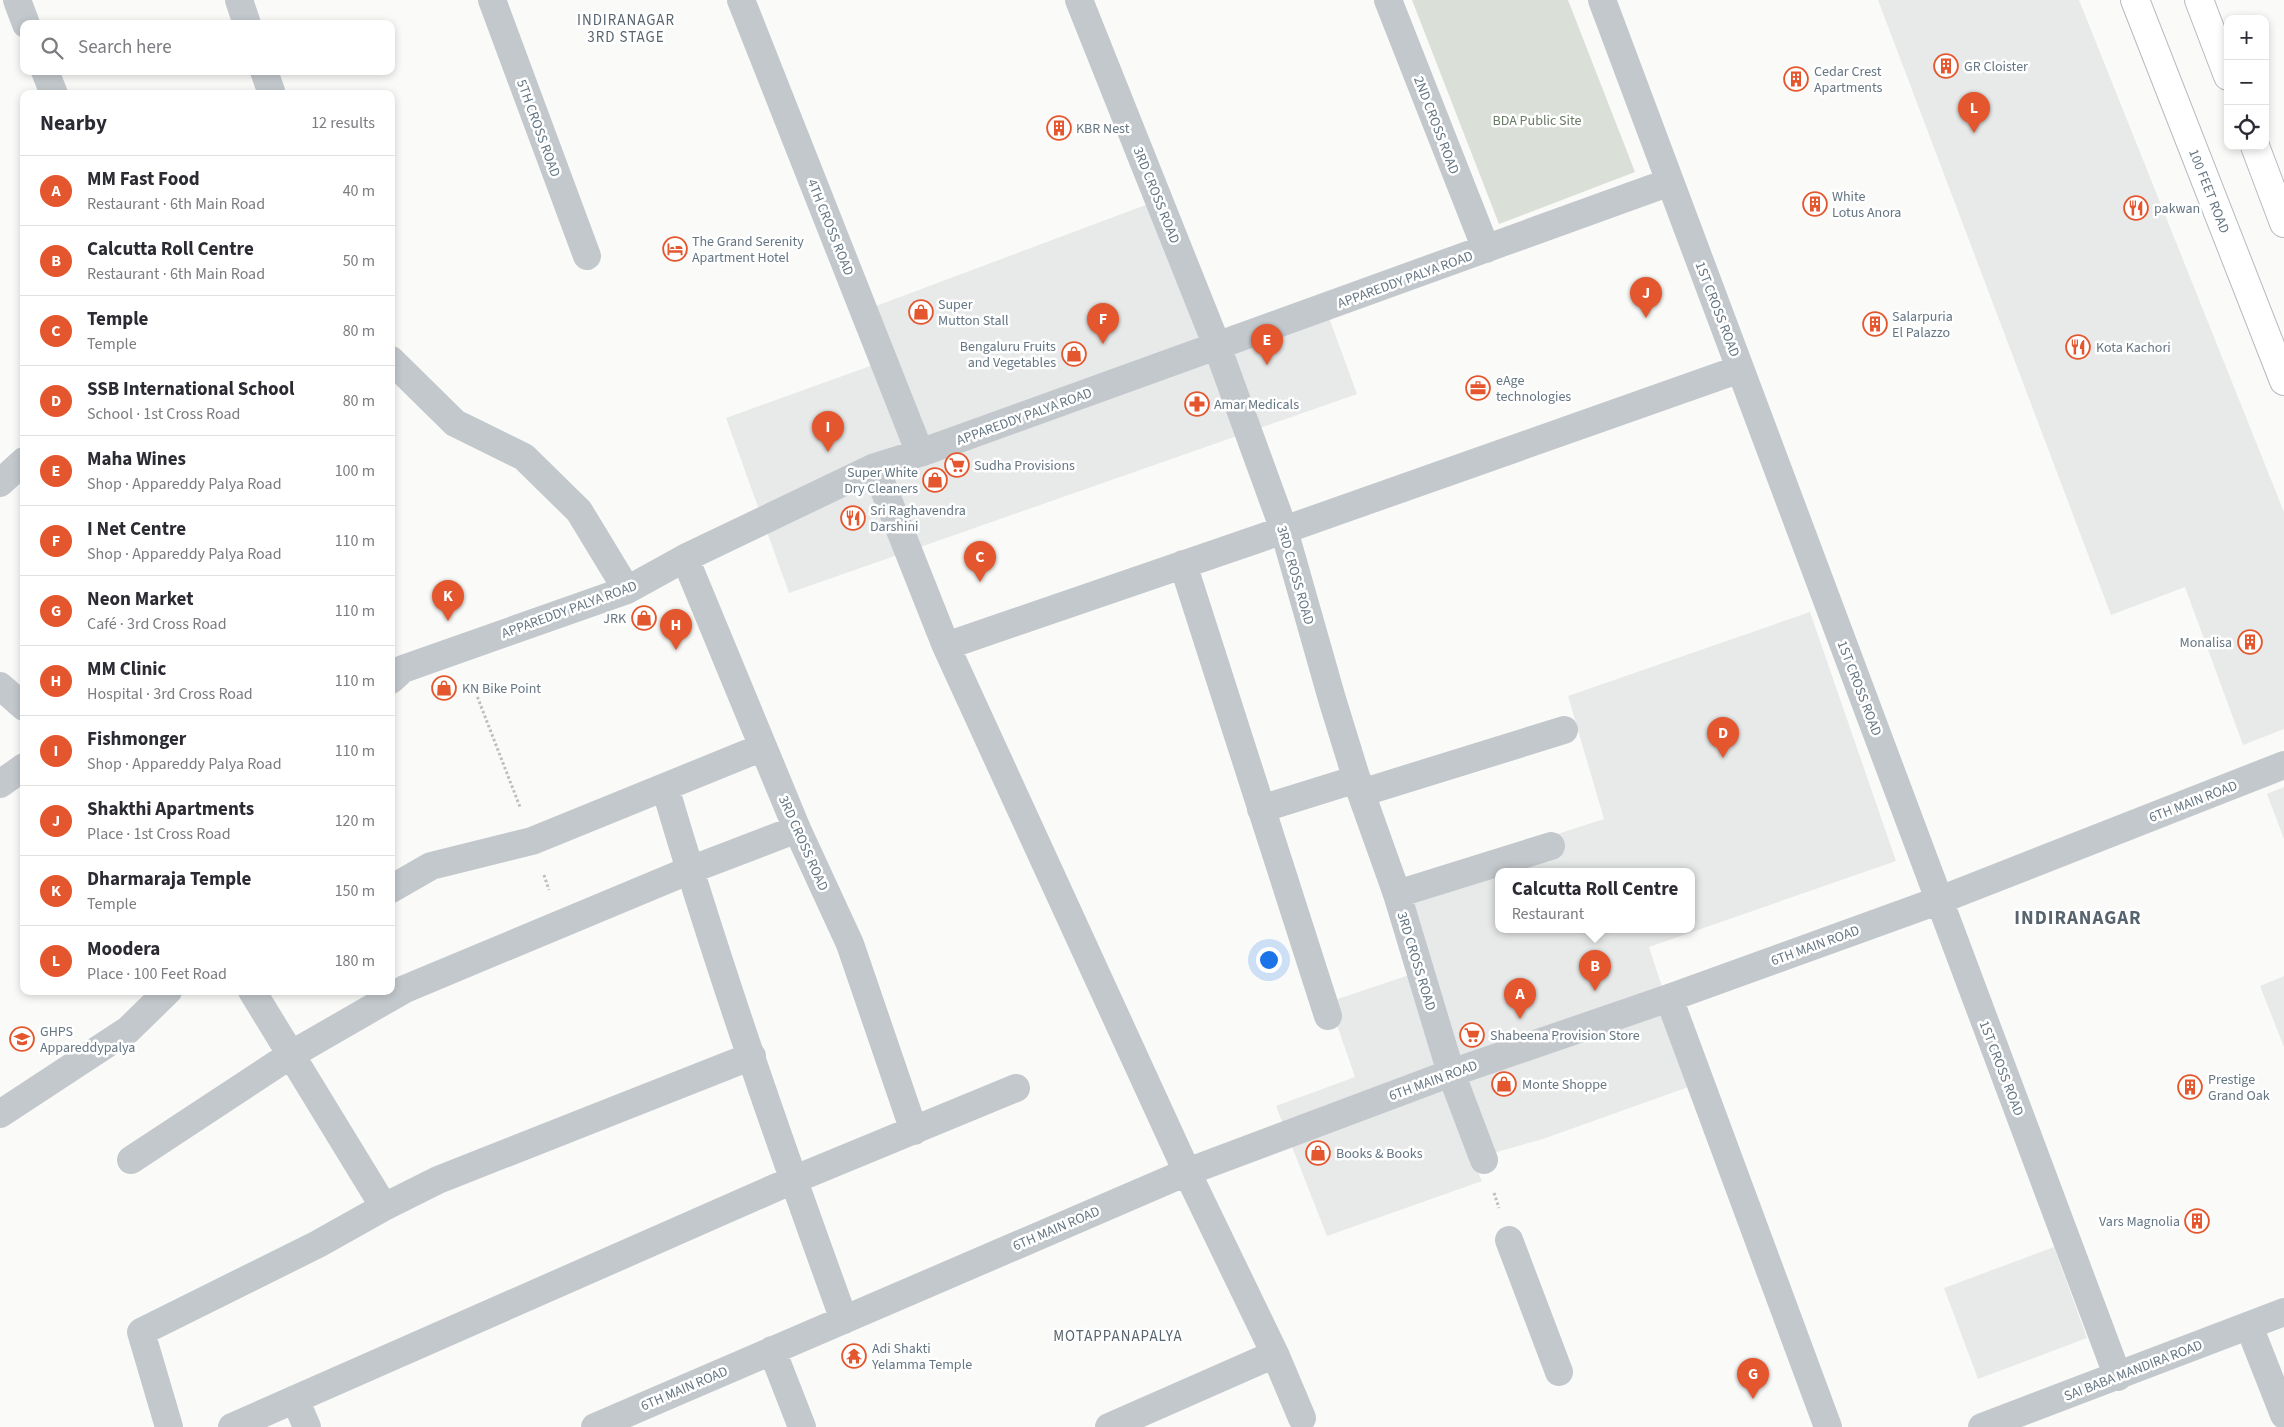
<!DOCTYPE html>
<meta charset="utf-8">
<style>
body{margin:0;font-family:"Source Sans 3",sans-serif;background:#f2f2f3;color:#2b2b33}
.controls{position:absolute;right:15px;top:15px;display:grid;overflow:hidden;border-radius:10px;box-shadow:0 2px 8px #0003}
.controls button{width:45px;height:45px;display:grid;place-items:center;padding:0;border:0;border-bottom:1px solid #e1e1e2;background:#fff;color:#2b2b33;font:25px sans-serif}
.you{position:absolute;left:1268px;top:959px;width:18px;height:18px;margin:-12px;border:4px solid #fff;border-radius:50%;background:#1a73e8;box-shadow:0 0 0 8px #1a73e833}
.badge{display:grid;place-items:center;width:32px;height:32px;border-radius:50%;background:#e4572e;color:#fff;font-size:16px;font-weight:700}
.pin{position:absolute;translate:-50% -41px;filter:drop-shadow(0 1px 2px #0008)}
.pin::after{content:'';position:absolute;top:26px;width:18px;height:15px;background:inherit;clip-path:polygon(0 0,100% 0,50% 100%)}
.popup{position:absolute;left:1495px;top:868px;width:200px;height:65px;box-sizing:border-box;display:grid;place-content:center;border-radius:10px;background:#fff;filter:drop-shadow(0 1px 4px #0005);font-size:16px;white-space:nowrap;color:#7c7c81}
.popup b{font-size:19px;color:#2b2b33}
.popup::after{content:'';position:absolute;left:50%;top:100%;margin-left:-10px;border:10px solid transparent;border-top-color:#fff}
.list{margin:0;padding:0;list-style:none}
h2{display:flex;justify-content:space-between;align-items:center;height:65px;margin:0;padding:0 20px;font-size:21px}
h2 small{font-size:16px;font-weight:400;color:#7c7c81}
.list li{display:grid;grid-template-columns:32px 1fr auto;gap:15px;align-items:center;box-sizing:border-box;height:70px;padding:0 20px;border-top:1px solid #e1e1e2}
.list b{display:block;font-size:19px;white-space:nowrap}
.list p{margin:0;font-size:16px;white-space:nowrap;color:#7c7c81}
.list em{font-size:16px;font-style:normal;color:#7c7c81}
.icon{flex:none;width:28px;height:28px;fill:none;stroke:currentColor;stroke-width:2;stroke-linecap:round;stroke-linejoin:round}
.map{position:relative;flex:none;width:2284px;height:1427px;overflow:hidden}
.search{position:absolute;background:#fff;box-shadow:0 2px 8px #0003;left:20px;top:20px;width:375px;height:55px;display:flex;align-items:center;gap:12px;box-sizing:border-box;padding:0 18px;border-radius:10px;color:#7c7c81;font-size:19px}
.panel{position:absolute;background:#fff;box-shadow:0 2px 8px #0003;left:20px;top:90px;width:375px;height:905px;border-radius:10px}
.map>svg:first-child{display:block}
.built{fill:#e8e9e9;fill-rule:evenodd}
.green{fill:#dadfd7}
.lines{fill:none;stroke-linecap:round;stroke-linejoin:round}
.primary-casing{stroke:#b5babe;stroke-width:30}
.path{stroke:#bbbfc2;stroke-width:3;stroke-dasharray:2.5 2.5;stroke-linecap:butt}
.pedestrian{stroke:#c3c8cc;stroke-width:28}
.minor{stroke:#c3c8cc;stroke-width:28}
.tertiary{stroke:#c3c8cc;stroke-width:28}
.primary{stroke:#fff;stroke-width:28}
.labels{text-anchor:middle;stroke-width:5;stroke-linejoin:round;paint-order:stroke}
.poi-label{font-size:14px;fill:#657683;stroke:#fff;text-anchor:start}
.park-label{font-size:14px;fill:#687a64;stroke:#fff}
.street-label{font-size:14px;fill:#657683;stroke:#fff}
.neighbourhood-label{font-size:15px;letter-spacing:1px;fill:#57646e;stroke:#fff}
.district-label{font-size:19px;font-weight:bold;letter-spacing:1px;fill:#57646e;stroke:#fff}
</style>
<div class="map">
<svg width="2284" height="1427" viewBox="0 0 2284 1427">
<rect width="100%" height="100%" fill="#fafaf8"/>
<path class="built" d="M1878,0h201l205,512v217l-41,16 -58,-158 -74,28z
M1151,203l60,157 117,-45 29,79 -568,199 -63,-175 169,-61 -19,-51z
M1810,612l86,249 -247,86 45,138 -151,54 -71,20 10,22 -155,55 -51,-130 79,-29 -26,-75 80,-27 -28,-84 223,-72 -36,-123zM1499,872h192v58h-192z
M2284,787v52l-17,-45z
M2284,976v71l-24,-61z
M2054,1247l33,91 -109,41 -34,-91z"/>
<path class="green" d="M1412,0h156l67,172 -136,52z"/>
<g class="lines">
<g class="primary-casing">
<g id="primary">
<path id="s1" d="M2135,0l149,381"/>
<path d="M2199,0l29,76"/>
<path d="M2255,146l29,77"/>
</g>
</g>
<path class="path" d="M472,683l48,124
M544,875l5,15
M1494,1193l5,15"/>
<path class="pedestrian" d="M1509,1240l50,132"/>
<path class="minor" d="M17,0l9,24
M239,0l8,24
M492,0l95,256
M741,0l179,453
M1079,0l138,346 67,184 48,169 29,94 36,101 54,179 33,87
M1388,0l98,249
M1602,0l516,1377
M45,71l9,23
M264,71l7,20
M391,360l64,63 69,34 55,54 48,79
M875,467l71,179 241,526 88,182 -166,73
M0,483l24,-22
M685,558l112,271 53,115 64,187
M1183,564l145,452
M946,646l338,-116 456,-161
M391,680l12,-11 224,-79 58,-32 190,-91 45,-14 750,-271
M0,686l24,21
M0,784l24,-17
M665,787c53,180 115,357 179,533
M1361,793l203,-63
M1261,809l96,-30
M391,889l40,-23 101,-25 231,-94
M1397,894l154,-48
M252,991l132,216
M1669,998l159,429
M0,1114l128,-84 40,-39
M131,1160l161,-106 113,-65 285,-119 107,-41
M2249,1326l35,89
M772,1350l30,77
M1275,1354l27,64
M295,1399l12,28
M169,1427l-28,-95 177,-88 66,-37 54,-27 314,-124
M232,1427l561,-247 223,-92
M595,1427l592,-255 264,-99 218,-75 271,-98 344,-135"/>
<path class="tertiary" d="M1982,1427l302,-115"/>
<use href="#primary" class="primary"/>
</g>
<defs>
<g id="building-ring" transform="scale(1.25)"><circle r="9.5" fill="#fff" stroke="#e4572e" stroke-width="1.5"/><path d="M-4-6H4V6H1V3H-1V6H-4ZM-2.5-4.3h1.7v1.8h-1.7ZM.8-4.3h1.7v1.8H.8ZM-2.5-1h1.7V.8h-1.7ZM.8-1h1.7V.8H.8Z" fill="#e4572e"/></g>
<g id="restaurant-ring" transform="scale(1.25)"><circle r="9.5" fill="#fff" stroke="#e4572e" stroke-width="1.5"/><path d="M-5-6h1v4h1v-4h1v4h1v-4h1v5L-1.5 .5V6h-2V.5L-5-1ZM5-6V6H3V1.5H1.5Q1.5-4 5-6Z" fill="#e4572e"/></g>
<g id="hotel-ring" transform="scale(1.25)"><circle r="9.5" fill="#fff" stroke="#e4572e" stroke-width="1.5"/><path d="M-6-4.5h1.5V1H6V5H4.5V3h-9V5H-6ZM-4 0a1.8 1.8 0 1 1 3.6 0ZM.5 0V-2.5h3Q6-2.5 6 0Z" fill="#e4572e"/></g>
<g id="shop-ring" transform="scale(1.25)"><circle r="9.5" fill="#fff" stroke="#e4572e" stroke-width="1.5"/><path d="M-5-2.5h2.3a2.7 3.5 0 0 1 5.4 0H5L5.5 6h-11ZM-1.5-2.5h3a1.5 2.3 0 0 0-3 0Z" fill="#e4572e"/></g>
<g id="office-ring" transform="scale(1.25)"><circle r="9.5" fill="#fff" stroke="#e4572e" stroke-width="1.5"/><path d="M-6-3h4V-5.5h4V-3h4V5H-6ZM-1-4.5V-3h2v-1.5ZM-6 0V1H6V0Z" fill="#e4572e"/></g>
<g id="pharmacy-ring" transform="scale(1.25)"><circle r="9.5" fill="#fff" stroke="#e4572e" stroke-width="1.5"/><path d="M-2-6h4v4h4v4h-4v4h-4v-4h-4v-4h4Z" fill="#e4572e"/></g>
<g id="supermarket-ring" transform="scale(1.25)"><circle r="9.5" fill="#fff" stroke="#e4572e" stroke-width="1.5"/><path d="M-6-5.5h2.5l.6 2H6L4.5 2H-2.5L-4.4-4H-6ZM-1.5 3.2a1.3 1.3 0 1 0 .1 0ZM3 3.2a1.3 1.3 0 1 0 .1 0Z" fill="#e4572e"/></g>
<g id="school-ring" transform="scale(1.25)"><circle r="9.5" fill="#fff" stroke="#e4572e" stroke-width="1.5"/><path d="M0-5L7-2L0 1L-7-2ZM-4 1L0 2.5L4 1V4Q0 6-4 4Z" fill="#e4572e"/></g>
<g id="temple-ring" transform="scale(1.25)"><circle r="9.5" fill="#fff" stroke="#e4572e" stroke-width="1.5"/><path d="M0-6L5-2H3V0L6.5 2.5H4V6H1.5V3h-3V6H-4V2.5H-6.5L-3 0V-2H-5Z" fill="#e4572e"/></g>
</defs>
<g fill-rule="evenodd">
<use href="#building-ring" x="1946" y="66"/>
<use href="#building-ring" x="1796" y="79"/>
<use href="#building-ring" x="1059" y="128"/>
<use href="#building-ring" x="1815" y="204"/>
<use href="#restaurant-ring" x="2136" y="208"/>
<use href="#hotel-ring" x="675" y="249"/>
<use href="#shop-ring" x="921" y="312"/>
<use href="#building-ring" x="1875" y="324"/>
<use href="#restaurant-ring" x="2078" y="347"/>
<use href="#shop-ring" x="1074" y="354"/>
<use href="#office-ring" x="1478" y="388"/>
<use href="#pharmacy-ring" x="1197" y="404"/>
<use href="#supermarket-ring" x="957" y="465"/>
<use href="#shop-ring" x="935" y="480"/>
<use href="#restaurant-ring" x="853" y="518"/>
<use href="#shop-ring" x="644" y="618"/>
<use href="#building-ring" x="2250" y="642"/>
<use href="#shop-ring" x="444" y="688"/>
<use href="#supermarket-ring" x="1472" y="1035"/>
<use href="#school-ring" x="22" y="1039"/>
<use href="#shop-ring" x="1504" y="1084"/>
<use href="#building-ring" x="2190" y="1087"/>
<use href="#shop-ring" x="1318" y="1153"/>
<use href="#building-ring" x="2197" y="1221"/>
<use href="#temple-ring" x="854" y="1356"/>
</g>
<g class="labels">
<g class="poi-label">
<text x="1964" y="71">GR Cloister</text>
<text x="1814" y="76">Cedar Crest<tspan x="1814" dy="16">Apartments</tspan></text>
<text x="1076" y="133">KBR Nest</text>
<text x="1832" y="201">White<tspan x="1832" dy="16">Lotus Anora</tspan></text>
<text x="2154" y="213">pakwan</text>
<text x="692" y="246">The Grand Serenity<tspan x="692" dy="16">Apartment Hotel</tspan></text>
<text x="938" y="309">Super<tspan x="938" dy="16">Mutton Stall</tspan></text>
<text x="1892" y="321">Salarpuria<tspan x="1892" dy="16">El Palazzo</tspan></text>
<text x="1056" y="351" text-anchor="end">Bengaluru Fruits<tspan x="1056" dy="16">and Vegetables</tspan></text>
<text x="2096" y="352">Kota Kachori</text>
<text x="1496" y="385">eAge<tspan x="1496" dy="16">technologies</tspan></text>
<text x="1214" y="409">Amar Medicals</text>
<text x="974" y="470">Sudha Provisions</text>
<text x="918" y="477" text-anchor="end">Super White<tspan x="918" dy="16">Dry Cleaners</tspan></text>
<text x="870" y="515">Sri Raghavendra<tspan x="870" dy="16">Darshini</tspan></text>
<text x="626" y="623" text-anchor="end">JRK</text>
<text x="2232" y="647" text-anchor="end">Monalisa</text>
<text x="462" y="693">KN Bike Point</text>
<text x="40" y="1036">GHPS<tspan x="40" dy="16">Appareddypalya</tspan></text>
<text x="1490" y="1040">Shabeena Provision Store</text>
<text x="2208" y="1084">Prestige<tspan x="2208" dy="16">Grand Oak</tspan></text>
<text x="1522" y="1089">Monte Shoppe</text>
<text x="1336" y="1158">Books &amp; Books</text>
<text x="2180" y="1226" text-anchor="end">Vars Magnolia</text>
<text x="872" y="1353">Adi Shakti<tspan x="872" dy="16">Yelamma Temple</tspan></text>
</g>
<g class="park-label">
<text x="1537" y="125">BDA Public Site</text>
</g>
<g class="street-label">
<text transform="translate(1437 125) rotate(69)" y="5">2ND CROSS ROAD</text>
<text transform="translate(539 128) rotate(70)" y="5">5TH CROSS ROAD</text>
<text dy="5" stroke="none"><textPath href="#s1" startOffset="205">100 FEET ROAD</textPath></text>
<text transform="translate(1157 195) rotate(68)" y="5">3RD CROSS ROAD</text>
<text transform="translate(831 227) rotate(68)" y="5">4TH CROSS ROAD</text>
<text transform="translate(1405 279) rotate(-20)" y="5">APPAREDDY PALYA ROAD</text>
<text transform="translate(1718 309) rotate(69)" y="5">1ST CROSS ROAD</text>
<text transform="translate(1024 416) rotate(-20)" y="5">APPAREDDY PALYA ROAD</text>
<text transform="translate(1296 575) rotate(74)" y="5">3RD CROSS ROAD</text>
<text transform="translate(569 609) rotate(-20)" y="5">APPAREDDY PALYA ROAD</text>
<text transform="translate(1860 688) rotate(69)" y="5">1ST CROSS ROAD</text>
<text transform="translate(2193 801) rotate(-21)" y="5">6TH MAIN ROAD</text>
<text transform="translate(804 843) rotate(66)" y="5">3RD CROSS ROAD</text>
<text transform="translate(1815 945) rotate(-20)" y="5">6TH MAIN ROAD</text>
<text transform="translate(1417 961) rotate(73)" y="5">3RD CROSS ROAD</text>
<text transform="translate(2002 1068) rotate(69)" y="5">1ST CROSS ROAD</text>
<text transform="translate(1433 1080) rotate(-20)" y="5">6TH MAIN ROAD</text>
<text transform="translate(1056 1228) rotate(-23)" y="5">6TH MAIN ROAD</text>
<text transform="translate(2133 1370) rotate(-21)" y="5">SAI BABA MANDIRA ROAD</text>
<text transform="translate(684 1388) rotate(-23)" y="5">6TH MAIN ROAD</text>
</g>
<g class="neighbourhood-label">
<text x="626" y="25">INDIRANAGAR<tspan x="626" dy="17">3RD STAGE</tspan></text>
<text x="1118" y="1341">MOTAPPANAPALYA</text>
</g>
<g class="district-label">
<text x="2078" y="924">INDIRANAGAR</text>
</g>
</g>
</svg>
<div class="controls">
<button>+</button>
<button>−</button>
<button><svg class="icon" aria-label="locate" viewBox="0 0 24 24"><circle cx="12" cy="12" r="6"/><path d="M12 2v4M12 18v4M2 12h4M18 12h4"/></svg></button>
</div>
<div class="you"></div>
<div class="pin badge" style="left:1520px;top:1019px">A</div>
<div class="pin badge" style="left:1595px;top:991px">B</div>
<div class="popup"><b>Calcutta Roll Centre</b>Restaurant</div>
<div class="pin badge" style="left:980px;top:582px">C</div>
<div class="pin badge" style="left:1723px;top:758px">D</div>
<div class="pin badge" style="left:1267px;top:365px">E</div>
<div class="pin badge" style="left:1103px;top:344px">F</div>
<div class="pin badge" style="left:1753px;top:1399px">G</div>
<div class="pin badge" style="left:676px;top:650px">H</div>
<div class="pin badge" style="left:828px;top:452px">I</div>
<div class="pin badge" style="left:1646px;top:318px">J</div>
<div class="pin badge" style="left:448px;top:621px">K</div>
<div class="pin badge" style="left:1974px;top:133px">L</div>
<div class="search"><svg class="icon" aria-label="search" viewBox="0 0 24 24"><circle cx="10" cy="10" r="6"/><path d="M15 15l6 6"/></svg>Search here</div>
<section class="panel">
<h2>Nearby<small>12 results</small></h2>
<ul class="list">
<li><span class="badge">A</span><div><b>MM Fast Food</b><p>Restaurant · 6th Main Road</p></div><em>40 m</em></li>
<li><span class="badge">B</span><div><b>Calcutta Roll Centre</b><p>Restaurant · 6th Main Road</p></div><em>50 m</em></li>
<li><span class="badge">C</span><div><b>Temple</b><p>Temple</p></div><em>80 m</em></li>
<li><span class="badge">D</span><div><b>SSB International School</b><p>School · 1st Cross Road</p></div><em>80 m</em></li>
<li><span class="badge">E</span><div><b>Maha Wines</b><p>Shop · Appareddy Palya Road</p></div><em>100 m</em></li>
<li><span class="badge">F</span><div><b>I Net Centre</b><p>Shop · Appareddy Palya Road</p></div><em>110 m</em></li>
<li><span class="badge">G</span><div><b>Neon Market</b><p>Café · 3rd Cross Road</p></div><em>110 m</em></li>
<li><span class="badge">H</span><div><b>MM Clinic</b><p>Hospital · 3rd Cross Road</p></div><em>110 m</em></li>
<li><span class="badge">I</span><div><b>Fishmonger</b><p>Shop · Appareddy Palya Road</p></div><em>110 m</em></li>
<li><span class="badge">J</span><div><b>Shakthi Apartments</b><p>Place · 1st Cross Road</p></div><em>120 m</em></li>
<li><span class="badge">K</span><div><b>Dharmaraja Temple</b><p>Temple</p></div><em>150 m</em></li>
<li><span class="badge">L</span><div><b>Moodera</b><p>Place · 100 Feet Road</p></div><em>180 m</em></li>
</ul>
</section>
</div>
